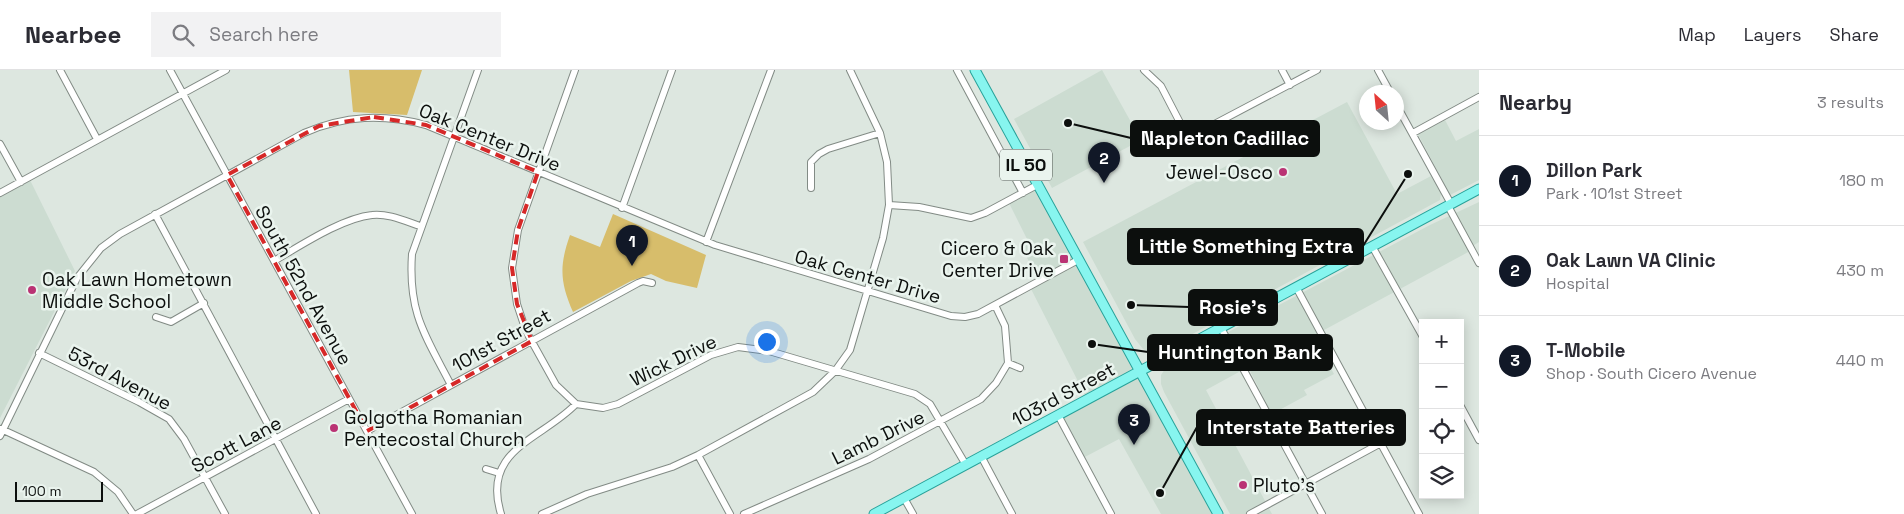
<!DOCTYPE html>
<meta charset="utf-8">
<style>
body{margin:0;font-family:"Space Grotesk",sans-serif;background:#f2f2f3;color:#2b2b33}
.controls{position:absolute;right:15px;bottom:15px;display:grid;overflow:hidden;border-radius:0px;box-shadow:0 2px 12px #0003}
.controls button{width:45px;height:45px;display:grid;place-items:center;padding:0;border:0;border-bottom:1px solid #e1e1e2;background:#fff;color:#2b2b33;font:25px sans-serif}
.compass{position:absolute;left:1359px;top:15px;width:45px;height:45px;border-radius:50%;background:#fff;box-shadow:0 2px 12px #0003;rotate:333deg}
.scale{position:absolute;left:15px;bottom:12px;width:88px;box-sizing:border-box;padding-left:5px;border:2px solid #0c0f0d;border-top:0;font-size:14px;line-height:18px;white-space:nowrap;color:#0c0f0d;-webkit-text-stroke:4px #eaf4ee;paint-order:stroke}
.you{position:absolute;left:766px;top:271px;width:18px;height:18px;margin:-12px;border:4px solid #fff;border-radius:50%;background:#1a73e8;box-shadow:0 0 0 8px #1a73e833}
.badge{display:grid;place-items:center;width:32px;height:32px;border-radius:50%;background:#111827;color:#fff;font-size:16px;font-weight:700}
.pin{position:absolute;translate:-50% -41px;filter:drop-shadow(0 1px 2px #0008)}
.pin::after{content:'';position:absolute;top:26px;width:18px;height:15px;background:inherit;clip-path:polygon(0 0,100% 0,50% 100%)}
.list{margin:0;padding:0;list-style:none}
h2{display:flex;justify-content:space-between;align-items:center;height:65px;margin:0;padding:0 20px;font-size:21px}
h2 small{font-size:16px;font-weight:400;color:#7c7c81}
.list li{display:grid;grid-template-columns:32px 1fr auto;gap:15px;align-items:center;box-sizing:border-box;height:90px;padding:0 20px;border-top:1px solid #e1e1e2}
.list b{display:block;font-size:19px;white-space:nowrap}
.list p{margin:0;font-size:16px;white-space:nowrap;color:#7c7c81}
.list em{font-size:16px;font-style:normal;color:#7c7c81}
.icon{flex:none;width:28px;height:28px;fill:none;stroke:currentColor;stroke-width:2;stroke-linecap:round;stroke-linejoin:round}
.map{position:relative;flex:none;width:1479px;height:444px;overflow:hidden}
header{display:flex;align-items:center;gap:30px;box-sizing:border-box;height:70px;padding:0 25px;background:#fff;border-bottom:1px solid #e1e1e2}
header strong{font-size:24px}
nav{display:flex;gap:28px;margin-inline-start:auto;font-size:18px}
.search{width:350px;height:45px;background:#f2f2f3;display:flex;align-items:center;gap:12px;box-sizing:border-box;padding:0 18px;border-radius:0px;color:#7c7c81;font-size:19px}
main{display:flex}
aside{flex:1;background:#fff}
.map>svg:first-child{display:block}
.built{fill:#ccdcd1}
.green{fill:#d7bd6b}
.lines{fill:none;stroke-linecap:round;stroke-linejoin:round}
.minor-casing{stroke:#828b85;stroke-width:8}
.major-casing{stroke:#28a199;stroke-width:11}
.minor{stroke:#fff;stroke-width:6}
.major{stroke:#87f5ef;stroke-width:9}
.marked{fill:none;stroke:#d62828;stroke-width:4;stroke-dasharray:10 6;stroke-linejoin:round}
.poi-dot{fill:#ba3374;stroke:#eaf4ee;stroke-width:2}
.labels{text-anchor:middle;stroke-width:5;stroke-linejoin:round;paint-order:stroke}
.shield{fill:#eaf4ee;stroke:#4f5450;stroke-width:1}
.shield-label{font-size:18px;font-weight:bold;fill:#0c0f0d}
.street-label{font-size:19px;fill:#0c0f0d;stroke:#eaf4ee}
.poi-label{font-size:19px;fill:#0c0f0d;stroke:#eaf4ee;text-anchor:start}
.leader{fill:none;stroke:#0c0f0d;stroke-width:2}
.callout-dot{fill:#0c0f0d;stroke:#eaf4ee;stroke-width:2}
.callout{fill:#0c0f0d;stroke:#0c0f0d;stroke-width:2}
.callout-label{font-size:20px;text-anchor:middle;font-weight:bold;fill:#fff}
</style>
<header>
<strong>Nearbee</strong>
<div class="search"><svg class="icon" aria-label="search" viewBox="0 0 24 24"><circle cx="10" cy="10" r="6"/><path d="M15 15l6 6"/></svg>Search here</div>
<nav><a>Map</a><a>Layers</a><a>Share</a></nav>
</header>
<main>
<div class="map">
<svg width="1479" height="444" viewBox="0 0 1479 444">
<rect width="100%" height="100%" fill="#dde7e0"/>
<path class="built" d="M1102,0l39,70 -89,48 -38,-69z
M1347,32l50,92 34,-18 10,17 -1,7 -277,150 -14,2 -6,-3 -8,-10 -52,-97z
M1445,50l11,21 23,-12v51l-29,15 -32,-61z
M30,110l45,91 -75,147v-221z
M1037,115l181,329h-57l-42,-75 -38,20 -23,-44 29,-16 -57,-112 10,-6 -19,-34 8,-4 -21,-42z
M1479,132v40l-8,5 1,3 -159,86 21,38 -30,16 3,5 -35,19 -24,-47 -42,23 66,124h-42l-66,-122 -3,-8v-9l4,-6 7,-7 92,-49 166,-88z"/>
<path class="green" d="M349,0h73l-15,45 -54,-3z
M613,144l93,41 -9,33 -31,-7 -15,-7 -20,7 -58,31c-13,-30 -14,-46 -3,-77l30,12z"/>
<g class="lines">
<g class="minor-casing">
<path id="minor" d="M60,0l37,69
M170,0l242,444
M575,0l-57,160 -6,38 5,36 9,27 30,54 20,19
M957,0l66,123
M1144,0l17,16 27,52 129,-68
M1282,0l8,15
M1378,0l12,22
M1396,34l55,100
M1413,63l66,-36
M0,74l21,38
M811,118v-26l8,-8 9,-5 52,-16
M0,123l226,-123
M889,135l30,2 52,11 14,-5 52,-28
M1448,136l31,57
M622,138l50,-138
M155,144l161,300
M706,172l65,-172
M1372,176l51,91
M274,191c26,-15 68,-43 98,-46 15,-2 33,6 48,11
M1296,217l123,227
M156,247l15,5 33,-19
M1221,258l101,186
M39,283l100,49 30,17 15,20 41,75
M1008,293l12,5
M451,315c-26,-50 -43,-72 -39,-131l66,-184
M1460,335l19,35
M1058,345l53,99
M1,359l93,43 24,20 15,22
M367,361l271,-148 5,-2 9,2
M0,366l77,-158 24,-30 19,-14 184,-101c41,-18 79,-19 122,-8l289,120 236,71 14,1 13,-3 100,-54
M698,385l32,59
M981,386l31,58
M486,399l13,4
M904,428l9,16
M137,444l212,-115
M501,444c-20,-65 40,-74 75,-110l27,4 15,-4 93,-49 27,-8 31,4 146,43 15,10 36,61
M542,444l45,-20 85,-27 26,-12 115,-63 22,-21 15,-21 33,-112 6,-33 -2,-43 -7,-29 -30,-63
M744,444l125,-55 112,-60 15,-16 12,-20 -3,-37 -10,-21
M1250,444l131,-71"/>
</g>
<g class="major-casing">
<path id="major" d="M975,0l243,444
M874,444l605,-325"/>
</g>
<use href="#minor" class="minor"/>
<use href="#major" class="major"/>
</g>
<path class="marked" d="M374,47l52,8 112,47 -20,58 -6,38 5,36 15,37 -165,90 -140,-256 92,-49z"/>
<g class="poi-dot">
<circle cx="1283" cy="102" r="5"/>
<rect x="1059" y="184" width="10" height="10" rx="2.5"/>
<circle cx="32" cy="220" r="5"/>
<circle cx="334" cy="358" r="5"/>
<circle cx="1243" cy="415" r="5"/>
</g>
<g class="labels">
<rect class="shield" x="1000" y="79.5" width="52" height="31" rx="4"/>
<g class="shield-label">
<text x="1026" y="101">IL 50</text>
</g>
<g class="street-label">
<text transform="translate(490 67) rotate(22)" y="7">Oak Center Drive</text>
<text transform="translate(868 206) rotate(16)" y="7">Oak Center Drive</text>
<text transform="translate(304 215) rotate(61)" y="7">South 52nd Avenue</text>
<text transform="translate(501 270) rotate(-29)" y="7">101st Street</text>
<text transform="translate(673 290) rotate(-26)" y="7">Wick Drive</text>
<text transform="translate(120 308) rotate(28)" y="7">53rd Avenue</text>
<text transform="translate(1063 324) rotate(-28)" y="7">103rd Street</text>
<text transform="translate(878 367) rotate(-26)" y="7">Lamb Drive</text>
<text transform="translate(236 374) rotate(-28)" y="7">Scott Lane</text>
</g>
<g class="poi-label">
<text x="1273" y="109" text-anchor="end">Jewel-Osco</text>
<text x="1054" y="185" text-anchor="end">Cicero &amp; Oak<tspan x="1054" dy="22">Center Drive</tspan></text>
<text x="42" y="216">Oak Lawn Hometown<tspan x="42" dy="22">Middle School</tspan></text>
<text x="344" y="354">Golgotha Romanian<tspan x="344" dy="22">Pentecostal Church</tspan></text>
<text x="1253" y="422">Pluto's</text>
</g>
</g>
<path class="leader" d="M1068 53L1131 68M1408 104L1363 176M1131 235L1189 237M1092 274L1148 282M1160 423L1197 357"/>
<g class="callout-dot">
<circle cx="1068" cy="53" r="5"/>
<circle cx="1408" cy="104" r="5"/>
<circle cx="1131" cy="235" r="5"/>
<circle cx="1092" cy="274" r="5"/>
<circle cx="1160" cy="423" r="5"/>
</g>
<g class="callout">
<rect x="1131" y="51" width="188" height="35" rx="5"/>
<rect x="1128" y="159" width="235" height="35" rx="5"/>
<rect x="1189" y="220" width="88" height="35" rx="5"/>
<rect x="1148" y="265" width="184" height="35" rx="5"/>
<rect x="1197" y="340" width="208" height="35" rx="5"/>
</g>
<g class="callout-label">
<text x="1225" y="75">Napleton Cadillac</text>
<text x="1246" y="183">Little Something Extra</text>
<text x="1233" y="244">Rosie's</text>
<text x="1240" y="289">Huntington Bank</text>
<text x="1301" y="364">Interstate Batteries</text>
</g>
</svg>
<div class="controls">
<button>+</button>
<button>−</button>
<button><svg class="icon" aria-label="locate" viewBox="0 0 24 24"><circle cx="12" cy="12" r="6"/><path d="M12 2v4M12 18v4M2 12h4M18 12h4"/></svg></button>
<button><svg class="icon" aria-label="layers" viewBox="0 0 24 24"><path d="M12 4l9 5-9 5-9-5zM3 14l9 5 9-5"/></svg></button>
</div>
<svg class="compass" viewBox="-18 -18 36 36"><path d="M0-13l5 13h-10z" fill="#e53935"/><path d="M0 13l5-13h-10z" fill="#7c7c81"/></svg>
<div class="scale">100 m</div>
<div class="you"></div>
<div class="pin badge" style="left:632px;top:196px">1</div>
<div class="pin badge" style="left:1104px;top:113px">2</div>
<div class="pin badge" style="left:1134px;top:375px">3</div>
</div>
<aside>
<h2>Nearby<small>3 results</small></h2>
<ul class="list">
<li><span class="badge">1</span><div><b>Dillon Park</b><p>Park · 101st Street</p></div><em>180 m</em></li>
<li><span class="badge">2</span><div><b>Oak Lawn VA Clinic</b><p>Hospital</p></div><em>430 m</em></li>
<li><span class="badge">3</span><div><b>T-Mobile</b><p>Shop · South Cicero Avenue</p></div><em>440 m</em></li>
</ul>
</aside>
</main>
